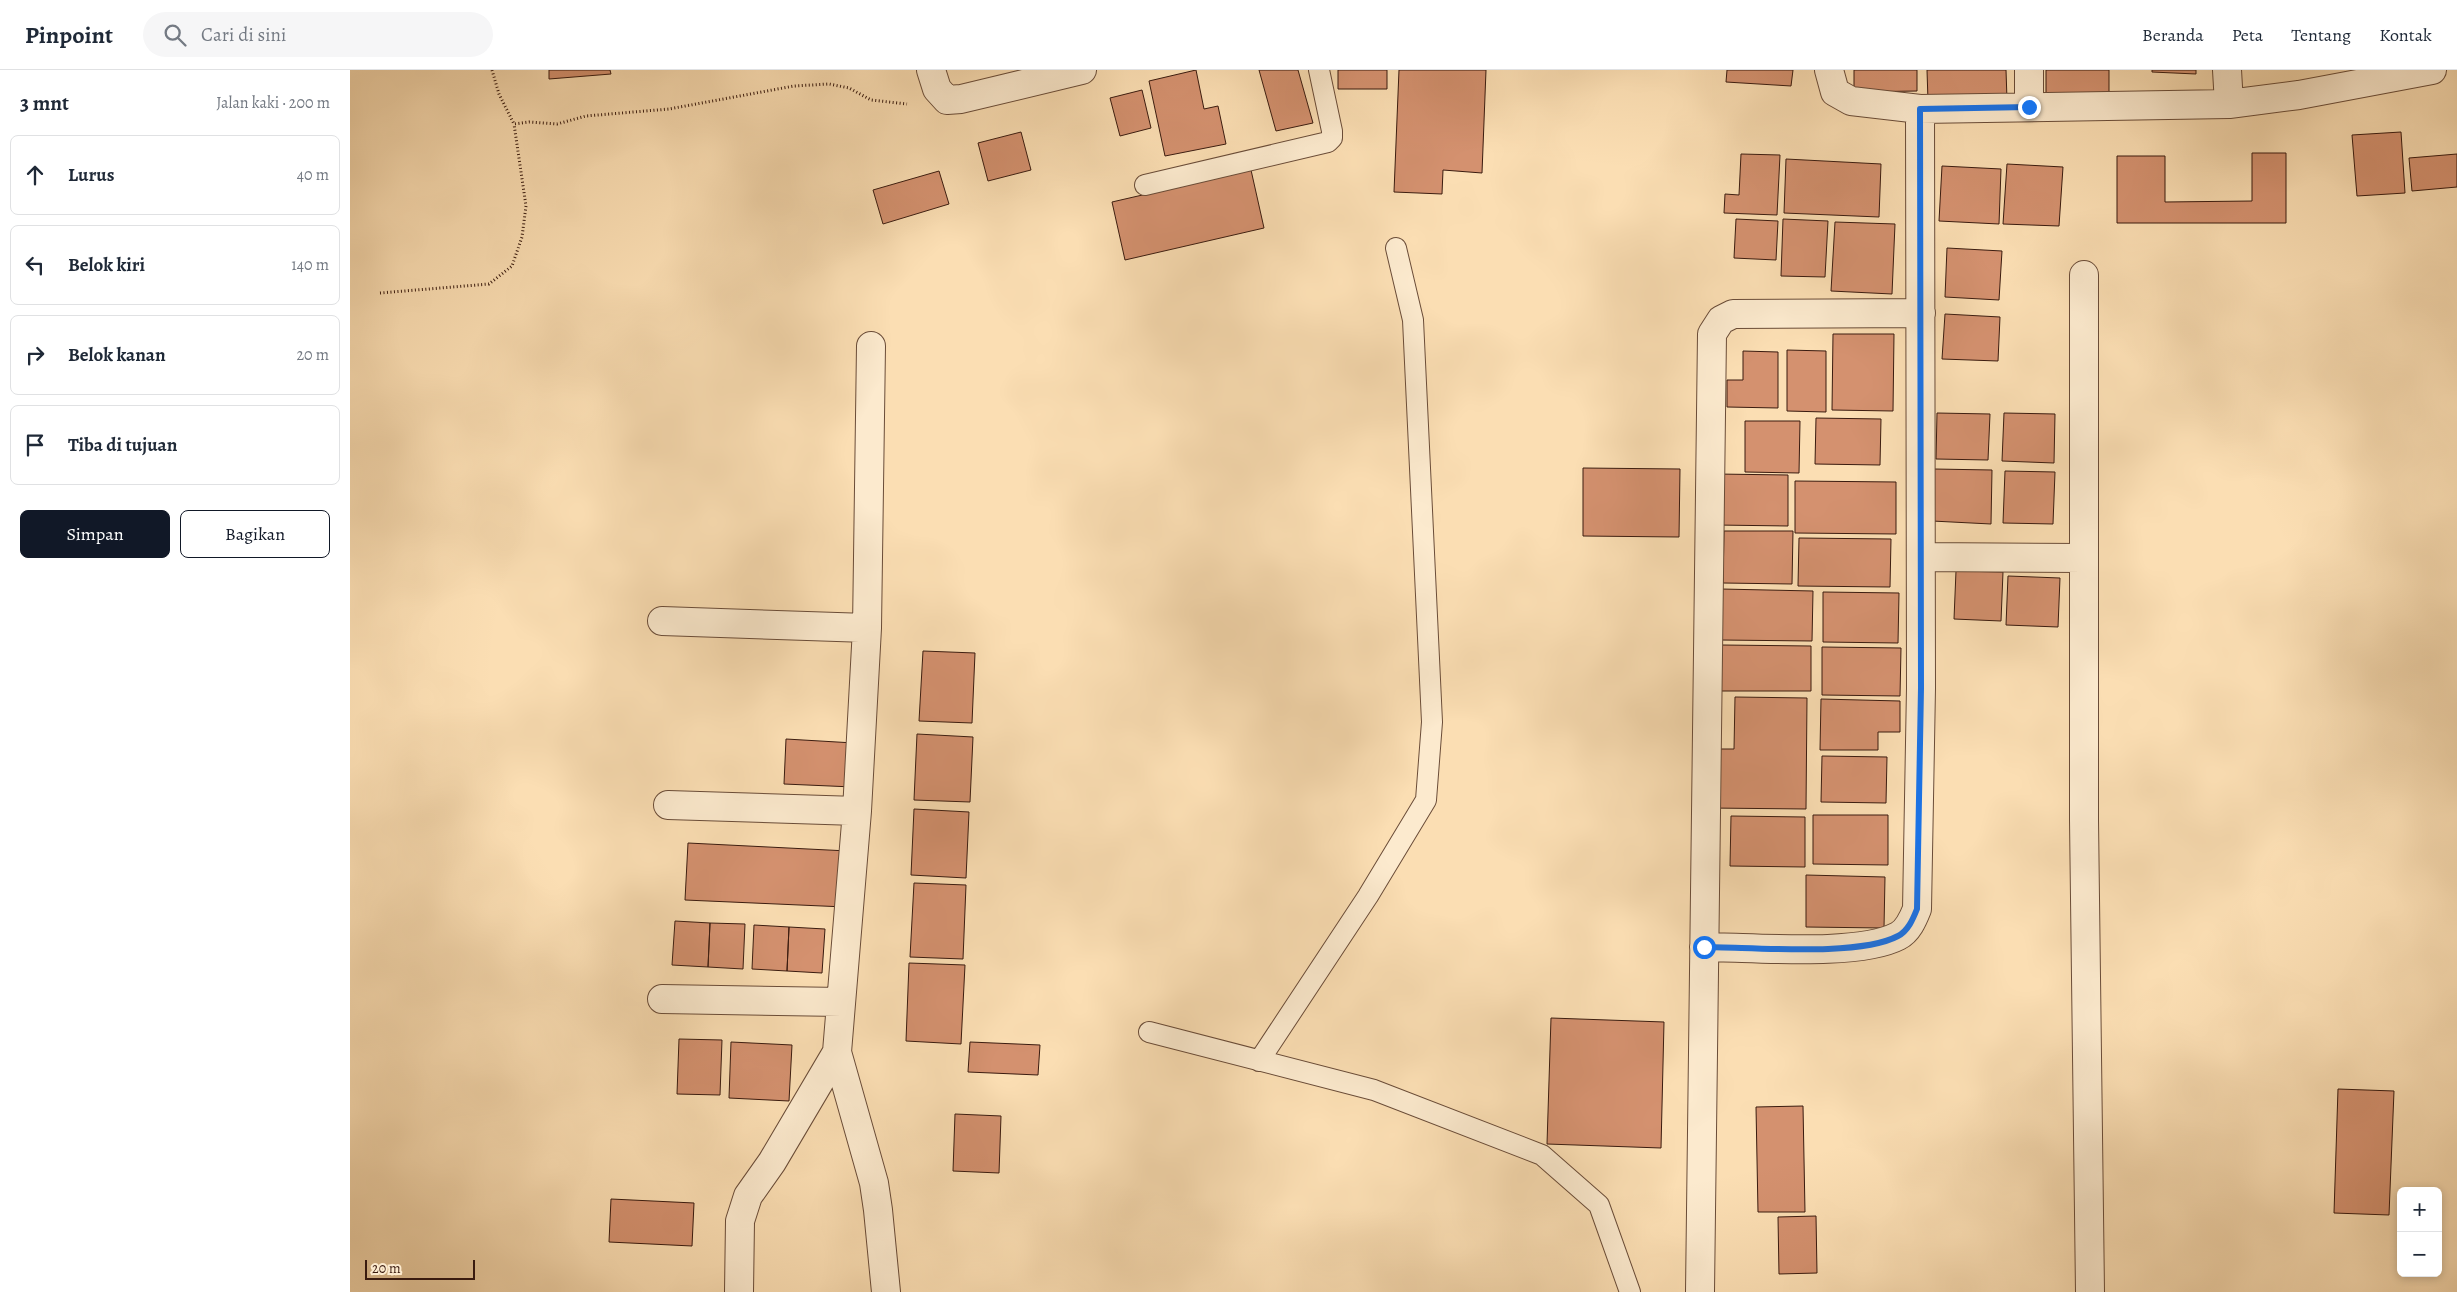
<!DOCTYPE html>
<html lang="id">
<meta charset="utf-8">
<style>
body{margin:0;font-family:Alegreya,serif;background:#f6f6f7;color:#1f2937}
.controls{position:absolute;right:15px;bottom:15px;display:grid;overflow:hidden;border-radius:8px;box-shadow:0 2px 8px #0003}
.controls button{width:45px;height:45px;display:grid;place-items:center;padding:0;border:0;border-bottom:1px solid #e0e1e3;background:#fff;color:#1f2937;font:25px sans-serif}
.scale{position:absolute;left:15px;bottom:12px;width:110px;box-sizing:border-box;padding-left:5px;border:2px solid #3a1b0f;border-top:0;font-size:14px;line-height:18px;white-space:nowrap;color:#3a1b0f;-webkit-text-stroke:4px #fceace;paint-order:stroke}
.stop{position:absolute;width:15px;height:15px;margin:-11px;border:4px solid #1a73e8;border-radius:50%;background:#fff}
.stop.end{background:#1a73e8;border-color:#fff;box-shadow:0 1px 5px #0008}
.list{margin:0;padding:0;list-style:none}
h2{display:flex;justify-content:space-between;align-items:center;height:65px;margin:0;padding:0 20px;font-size:21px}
h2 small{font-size:16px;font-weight:400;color:#747a83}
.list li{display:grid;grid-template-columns:32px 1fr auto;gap:15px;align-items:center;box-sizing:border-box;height:80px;margin:0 10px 10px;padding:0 10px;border:1px solid #e0e1e3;border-radius:8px}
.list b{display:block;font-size:19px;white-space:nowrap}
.list em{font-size:16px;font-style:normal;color:#747a83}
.actions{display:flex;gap:10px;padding:15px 20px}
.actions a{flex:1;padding:11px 0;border:1px solid #111827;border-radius:8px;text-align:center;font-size:18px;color:#111827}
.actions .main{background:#111827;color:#fff}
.icon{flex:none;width:28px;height:28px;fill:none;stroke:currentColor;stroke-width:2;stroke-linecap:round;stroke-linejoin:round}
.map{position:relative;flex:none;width:2107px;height:1222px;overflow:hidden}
header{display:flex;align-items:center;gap:30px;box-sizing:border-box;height:70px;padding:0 25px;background:#fff;border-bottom:1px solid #e0e1e3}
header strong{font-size:24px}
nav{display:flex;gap:28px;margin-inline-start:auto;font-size:18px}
.search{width:350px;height:45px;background:#f6f6f7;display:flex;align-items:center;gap:12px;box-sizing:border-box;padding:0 18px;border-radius:28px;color:#747a83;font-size:19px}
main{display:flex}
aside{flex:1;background:#fff}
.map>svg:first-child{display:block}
.building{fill:#d4916f;stroke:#3a1b0f}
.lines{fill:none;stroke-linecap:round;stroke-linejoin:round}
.service-casing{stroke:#6a4c38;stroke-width:22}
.minor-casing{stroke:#6a4c38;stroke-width:30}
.path{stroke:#3a1b0f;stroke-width:3;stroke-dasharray:1 2.5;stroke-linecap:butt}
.service{stroke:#fceace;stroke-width:20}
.minor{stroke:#fceace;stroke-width:28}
.route{stroke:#1a73e8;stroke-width:6}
</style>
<header>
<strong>Pinpoint</strong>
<div class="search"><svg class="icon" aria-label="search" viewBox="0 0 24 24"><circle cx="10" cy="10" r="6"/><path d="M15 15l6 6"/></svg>Cari di sini</div>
<nav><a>Beranda</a><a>Peta</a><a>Tentang</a><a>Kontak</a></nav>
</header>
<main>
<aside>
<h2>3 mnt<small>Jalan kaki · 200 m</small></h2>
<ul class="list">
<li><svg class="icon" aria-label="ahead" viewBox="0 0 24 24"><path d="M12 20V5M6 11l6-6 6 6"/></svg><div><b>Lurus</b></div><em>40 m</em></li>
<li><svg class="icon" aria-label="left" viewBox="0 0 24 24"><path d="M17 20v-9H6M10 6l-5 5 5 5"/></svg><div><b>Belok kiri</b></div><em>140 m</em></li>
<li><svg class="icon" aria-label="right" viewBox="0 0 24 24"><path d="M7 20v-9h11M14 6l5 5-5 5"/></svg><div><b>Belok kanan</b></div><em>20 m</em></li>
<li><svg class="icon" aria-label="arrive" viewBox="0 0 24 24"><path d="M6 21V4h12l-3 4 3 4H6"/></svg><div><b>Tiba di tujuan</b></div></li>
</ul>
<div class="actions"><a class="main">Simpan</a><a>Bagikan</a></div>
</aside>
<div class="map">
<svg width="2107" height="1222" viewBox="0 0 2107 1222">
<rect width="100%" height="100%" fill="#fbdeb3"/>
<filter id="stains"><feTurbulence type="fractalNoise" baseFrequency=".004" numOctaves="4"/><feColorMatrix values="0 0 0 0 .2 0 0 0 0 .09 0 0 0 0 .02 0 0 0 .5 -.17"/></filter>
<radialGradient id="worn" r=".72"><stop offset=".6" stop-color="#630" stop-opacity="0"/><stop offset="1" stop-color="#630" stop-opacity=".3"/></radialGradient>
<path class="building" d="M199,0h61l1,4 -62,5z
M846,0l8,39 14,-3 8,38 -61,12 -16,-75z
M909,0h39l15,53 -37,8z
M988,0h49v19h-49z
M1049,0h87l-4,103 -39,-3 -1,24 -48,-2z
M1377,0h66l-2,16 -65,-4z
M1504,0h63v21l-63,1z
M1577,0h79l1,30 -79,1z
M1696,0h63v29l-63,-2z
M1802,0h44v4l-44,-2z
M792,20l9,38 -31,8 -10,-38z
M671,62l10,38 -43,11 -10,-38z
M2051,62l4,61 -48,3 -5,-61z
M1902,83h34v70h-169v-67h48v46l87,-1z
M1391,84l39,1 -3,60 -53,-2 1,-19 14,1z
M2107,84v33l-45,4 -3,-33z
M1436,89l95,5 -2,53 -95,-4z
M1657,94l56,3 -4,59 -56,-2z
M1592,96l59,3 -2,55 -60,-3z
M901,100l13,58 -139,32 -13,-58z
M589,101l10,33 -66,20 -10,-34z
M1386,149l42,2 -2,39 -42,-2z
M1433,149l45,2 -3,56 -44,-1z
M1485,152l60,2 -3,70 -61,-3z
M1597,178l55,3 -3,49 -54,-3z
M1595,244l55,3 -2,44 -56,-2z
M1483,264h61l-1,77 -61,-1z
M1437,280l39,1v61l-39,-1z
M1393,281l35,1v56l-51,-1v-27h16z
M1587,343l53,1 -2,46 -52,-1z
M1654,343l51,1 -1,49 -52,-2z
M1466,348l65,1 -1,46 -65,-1z
M1395,351h55l-1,52 -54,-1z
M1233,398l97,1 -1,68 -96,-1z
M1584,399l58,1 -1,54 -59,-3z
M1655,401l50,1 -2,52 -50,-1z
M1366,404l72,1v51l-72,-1z
M1445,411l101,1v52l-101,-1z
M1374,461h69l-1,53 -69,-1z
M1449,468l92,1 -1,48 -92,-1z
M1606,501l47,1 -2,49 -47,-2z
M1658,506l52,2 -2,49 -52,-2z
M1371,519l92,2 -1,50 -92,-1z
M1473,522l76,1 -1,50 -75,-1z
M1372,575l89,1v45h-90z
M1472,577l79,1 -1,48 -78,-1z
M573,581l52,2 -3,70 -53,-2z
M1385,627l72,1 -1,111 -97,-1 1,-59h24z
M1471,629l79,2v31h-22v18h-58z
M567,664l56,3 -3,65 -56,-2z
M436,669l68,4 -1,44 -69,-3z
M1472,686l65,1 -1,46 -65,-1z
M564,739l55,3 -3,66 -55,-3z
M1463,745h75v50l-75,-1z
M1381,746l74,1v50l-75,-1z
M338,773l160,8 -3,56 -160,-7z
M1456,805l79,2 -1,51 -78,-1z
M564,813l52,2 -3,74 -53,-2z
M325,851l35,2 -2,44 -36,-2z
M360,853l35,1 -2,45 -35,-2z
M404,855l35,2 -2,44 -35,-2z
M439,857l36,2 -3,44 -35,-2z
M559,893l56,2 -4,79 -55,-3z
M1201,948l113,4 -3,126 -114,-4z
M329,969l43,1 -2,55 -43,-1z
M381,972l61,3 -3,56 -60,-3z
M620,972l70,3 -2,30 -70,-3z
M1988,1019l56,2 -5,124 -55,-2z
M1453,1036l2,106h-47l-2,-105z
M605,1044l46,2 -2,57 -46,-2z
M261,1129l83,4 -2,43 -83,-4z
M1466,1146l1,57 -38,1 -1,-57z"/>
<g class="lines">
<g class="service-casing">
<path id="service" d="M795,115l183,-43 4,-4v-7l-13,-61
M799,962l225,58 168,65 57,50 31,87
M909,991l109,-165 58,-96 6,-78 -19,-402 -17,-72"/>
</g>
<g class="minor-casing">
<path id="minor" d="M581,0l6,19 10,11 14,-1 121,-29
M1877,0l2,34
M1679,37v-37
M1570,39l309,-5 70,-9 133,-25
M1734,205v545l6,472
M521,276l-4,282 -10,183 -20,241 37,131 4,27 8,82
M1571,487l163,1
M312,551l205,7
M318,735l189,6
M1354,877c48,0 154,10 194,-11 10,-5 15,-17 19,-27l4,-221 -1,-579 -69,-8 -16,-9 -6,-22
M312,929l179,3
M389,1222l1,-71 8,-25 24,-34 65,-110
M1350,1222l12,-958 9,-14 12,-6 188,-1"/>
</g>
<path class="path" d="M142,0l7,24 15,30 15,-2 28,2 29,-8 83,-7 125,-23 35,-2 20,4 22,12 36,4
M30,223l109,-9 23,-18 10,-29 4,-31 -12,-82"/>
<use href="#service" class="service"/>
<use href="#minor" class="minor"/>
</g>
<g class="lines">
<path class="route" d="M1354,877c47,0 155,10 194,-11 10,-5 15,-17 19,-27l4,-221 -1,-579 109,-2"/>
</g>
<rect width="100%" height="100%" filter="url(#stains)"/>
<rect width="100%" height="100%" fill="url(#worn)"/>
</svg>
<div class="controls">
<button>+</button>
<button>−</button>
</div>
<div class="scale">20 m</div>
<div class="stop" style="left:1354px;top:877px"></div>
<div class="stop end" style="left:1679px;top:37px"></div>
</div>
</main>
